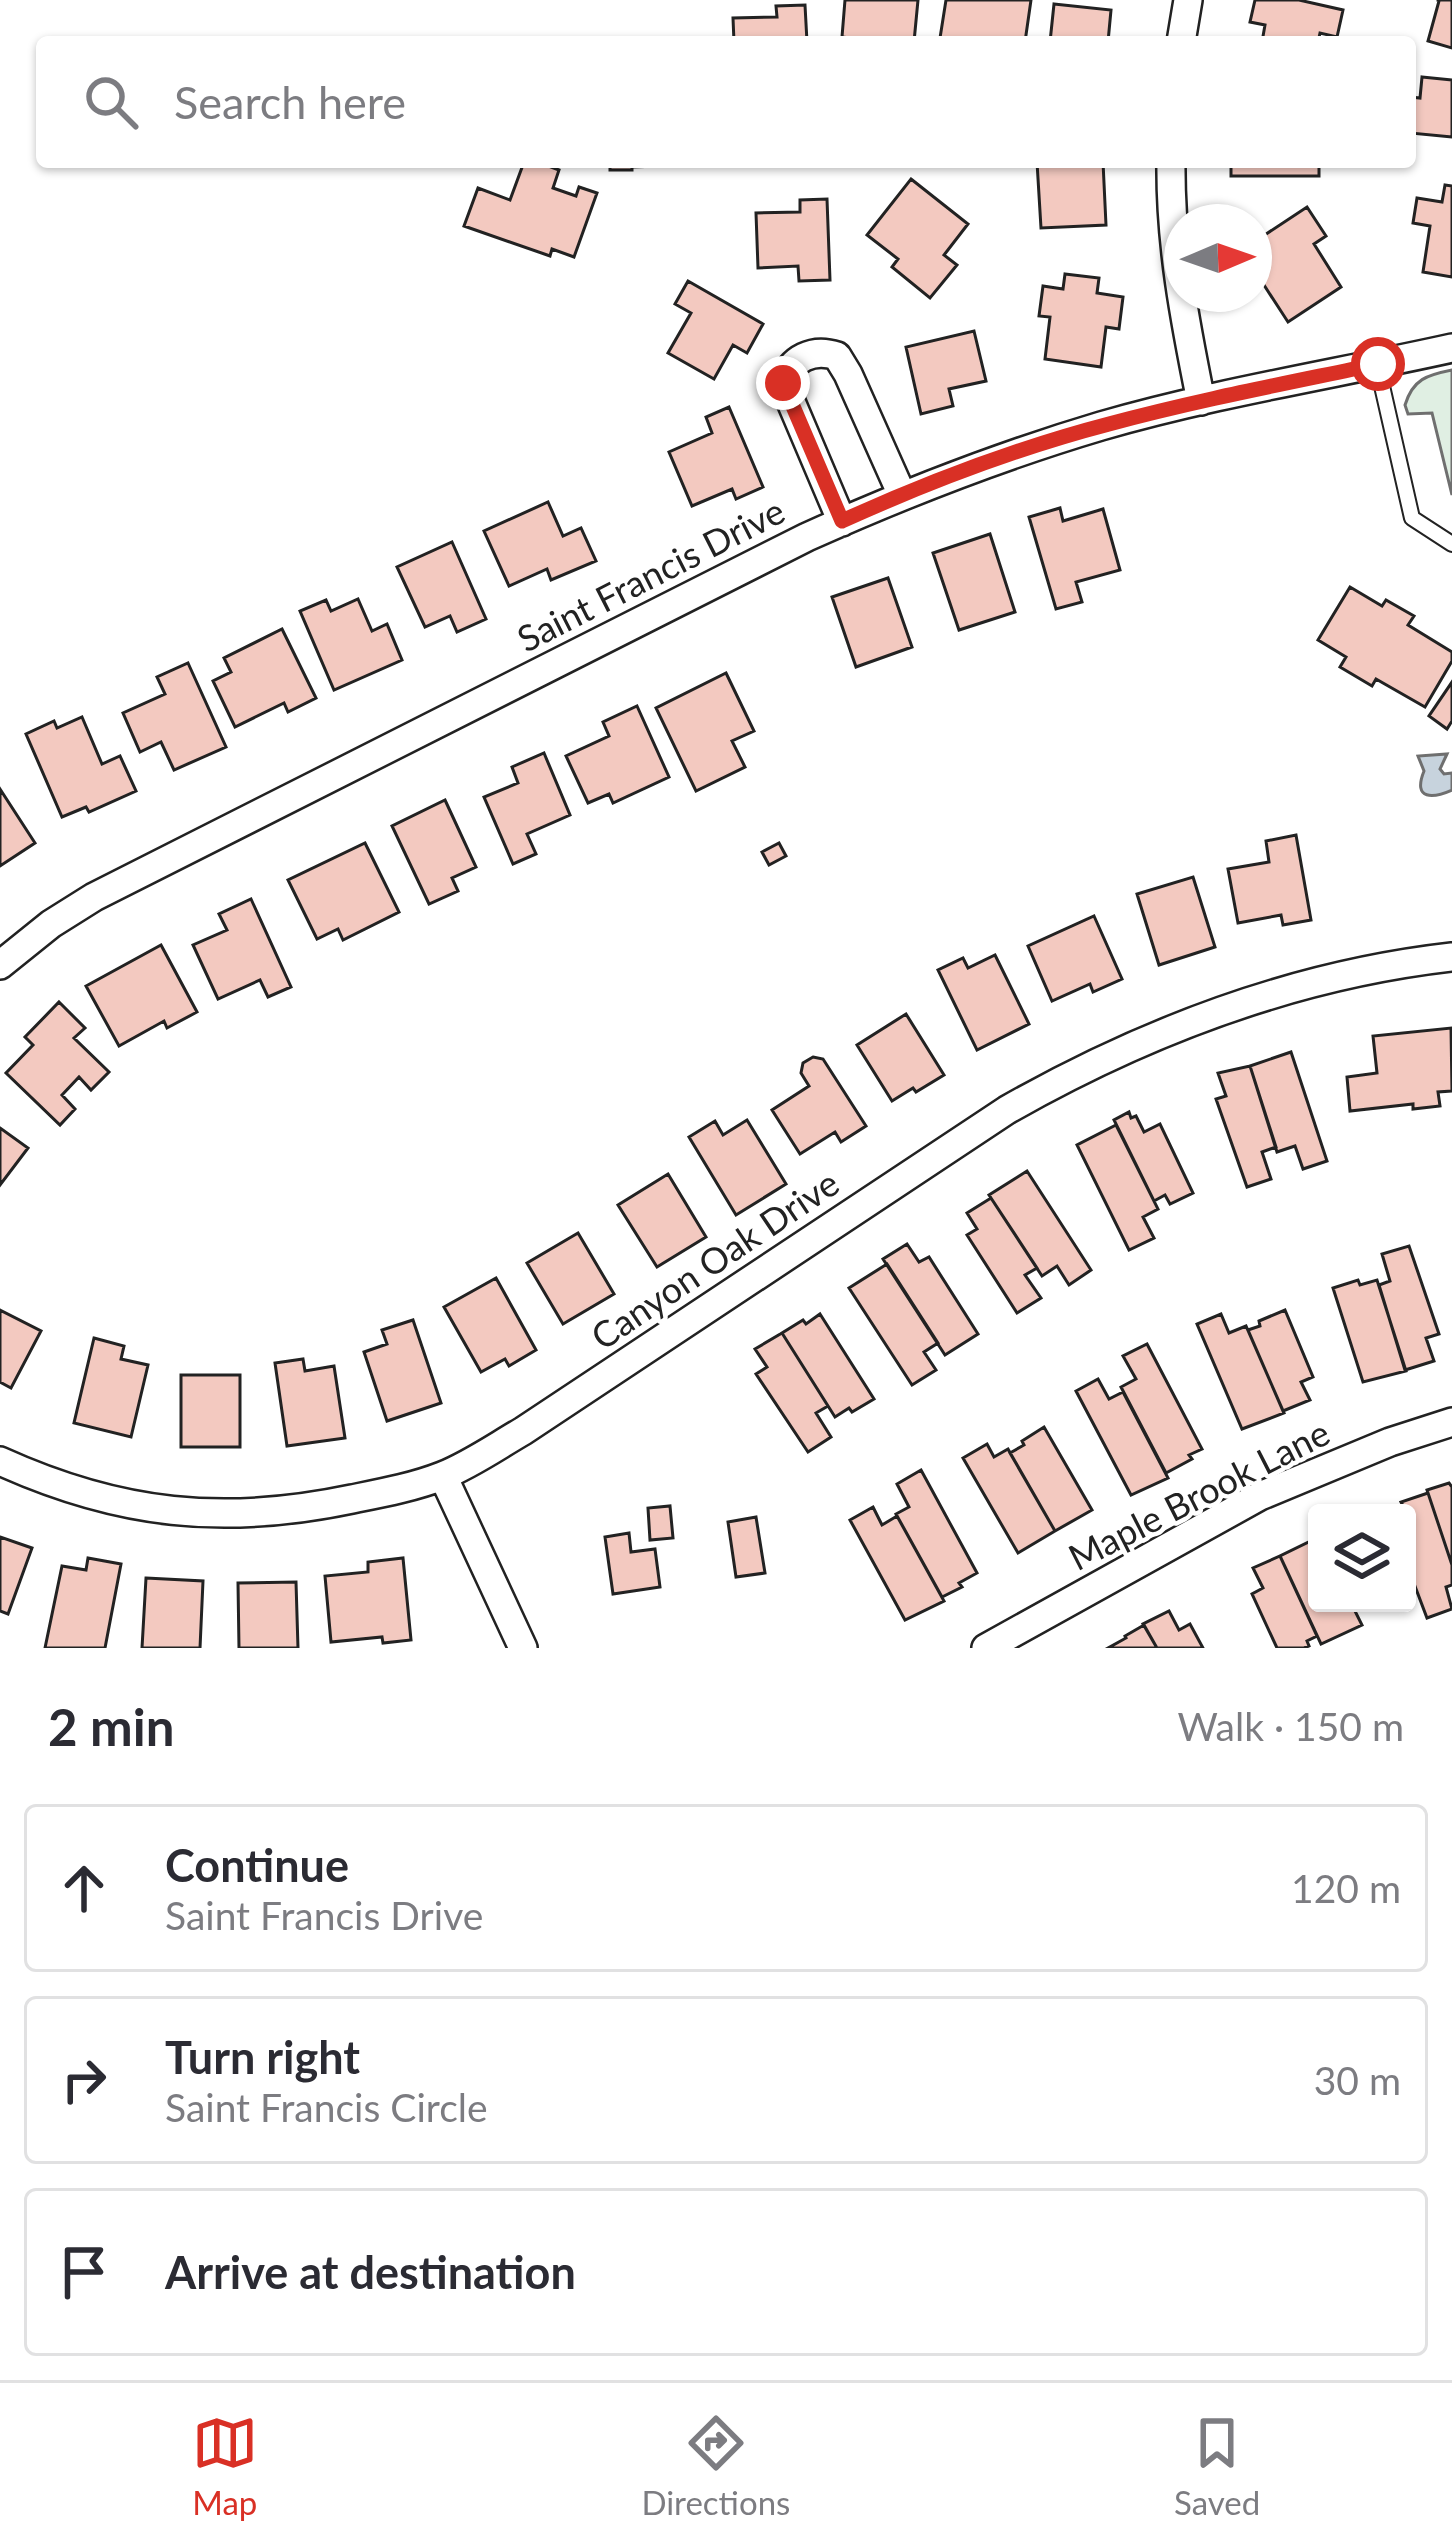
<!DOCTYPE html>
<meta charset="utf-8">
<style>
body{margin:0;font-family:Lato,sans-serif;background:#f7f7f7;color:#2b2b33}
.controls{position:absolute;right:36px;bottom:36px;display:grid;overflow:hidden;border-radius:12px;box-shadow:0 3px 9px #0004}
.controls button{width:108px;height:108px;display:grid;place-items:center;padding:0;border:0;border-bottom:3px solid #e1e1e2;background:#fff;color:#2b2b33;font:60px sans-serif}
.compass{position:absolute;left:1164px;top:204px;width:108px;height:108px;border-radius:50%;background:#fff;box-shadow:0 3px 9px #0004;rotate:88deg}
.stop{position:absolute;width:36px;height:36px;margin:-27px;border:9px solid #d93025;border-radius:50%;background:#fff}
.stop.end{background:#d93025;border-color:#fff;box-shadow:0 3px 12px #0008}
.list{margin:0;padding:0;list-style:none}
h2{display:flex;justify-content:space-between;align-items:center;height:156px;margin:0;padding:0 48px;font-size:51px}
h2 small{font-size:39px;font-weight:400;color:#7c7c81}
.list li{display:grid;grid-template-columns:78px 1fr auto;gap:36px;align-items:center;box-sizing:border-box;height:168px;margin:0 24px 24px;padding:0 24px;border:3px solid #e1e1e2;border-radius:12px}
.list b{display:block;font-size:45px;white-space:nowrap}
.list p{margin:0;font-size:39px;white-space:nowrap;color:#7c7c81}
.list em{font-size:39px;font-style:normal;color:#7c7c81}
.icon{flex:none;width:66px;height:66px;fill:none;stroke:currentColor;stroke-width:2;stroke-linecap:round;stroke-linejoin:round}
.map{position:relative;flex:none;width:1452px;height:1648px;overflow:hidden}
.search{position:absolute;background:#fff;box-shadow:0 3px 9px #0004;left:36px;right:36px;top:36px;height:132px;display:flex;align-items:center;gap:30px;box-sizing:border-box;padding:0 42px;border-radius:12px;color:#7c7c81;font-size:45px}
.sheet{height:732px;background:#fff}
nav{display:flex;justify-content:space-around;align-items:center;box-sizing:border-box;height:168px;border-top:3px solid #e1e1e2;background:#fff;font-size:33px;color:#7c7c81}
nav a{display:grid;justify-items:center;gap:6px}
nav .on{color:#d93025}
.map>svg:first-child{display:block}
.green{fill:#e0efe3;stroke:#6f6f6f;stroke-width:3}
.water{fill:#c7d3dd;stroke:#6f6f6f;stroke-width:3}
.building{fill:#f3c9c0;stroke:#222;stroke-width:3}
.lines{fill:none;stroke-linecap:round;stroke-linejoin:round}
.service-casing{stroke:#222;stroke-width:18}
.minor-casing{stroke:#222;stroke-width:32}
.service{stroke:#fff;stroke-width:14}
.minor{stroke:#fff;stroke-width:27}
.route{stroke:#d93025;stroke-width:15}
.labels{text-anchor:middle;stroke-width:9;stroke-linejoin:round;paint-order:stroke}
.street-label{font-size:36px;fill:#222;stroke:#fff}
</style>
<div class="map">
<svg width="1452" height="1648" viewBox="0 0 1452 1648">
<rect width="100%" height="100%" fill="#fff"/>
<path class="green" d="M1452,370v125l-20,-82 -24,1 -3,-9c8,-26 22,-30 47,-35z"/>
<path class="water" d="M1447,754l-7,15 4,5 8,-1v17c-18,8 -40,11 -28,-19l-6,-15z"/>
<path class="building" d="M845,0h73l-4,42h-31l-41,-5z
M946,0h85l-6,42h-65l-20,-4z
M1255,0h44l44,10 -6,27 -17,-4 -2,9h-56l3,-17 -15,-3z
M1437,0h15v48l-24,-7 11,-40z
M1054,4l57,6 -3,32h-58z
M805,5l2,37h-73l-1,-24 44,-1 -1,-11z
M1422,77l30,3v57l-42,-4v-36l10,1z
M524,162h14l21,8 -6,18 23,8 3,-9 18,6 -23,64 -22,-8 -2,7 -86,-30 14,-38 32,12z
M610,162h99v2l-77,3v3h-22z
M1037,162h66l3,63 -65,3z
M1231,162h88v14h-88z
M911,179l57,45 -24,31 13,10 -27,33 -38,-31 6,-8 -31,-24z
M1445,185l7,1v91l-29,-5 7,-46 -17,-3 4,-25 25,4z
M827,199l3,81 -31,1 -1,-15 -40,2 -2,-55 44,-1v-12z
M1307,207l19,29 -12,8 27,43 -53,35 -26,-40 -4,2 -4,-6v-36z
M1065,274l34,4 -2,15 26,4 -4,32 -13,-2 -5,40 -56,-8 5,-42 -11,-1 4,-30 20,3z
M688,281l75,43 -16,29 -14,-8 -19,34 -46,-26 23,-40 -16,-9z
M974,331l12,50 -37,8 4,17 -32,8 -15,-67z
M729,407l34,80 -27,12 -4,-10 -40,17 -23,-54 43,-19 -6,-16z
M548,502l15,34 18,-8 15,33 -45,19 -4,-11 -38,17 -25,-55z
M1060,508l3,13 40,-12 17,61 -44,12 6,20 -26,7 -27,-92z
M990,534l25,78 -56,18 -26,-77z
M452,542l34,77 -29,13 -7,-16 -25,11 -28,-60z
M888,578l24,69 -56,20 -24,-70z
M1350,587l32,19 4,-6 28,16 -6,9 44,27v9l-27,46 -49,-28 -4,7 -32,-19 6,-10 -28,-17z
M358,599l14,32 15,-7 15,36 -68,30 -34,-79 26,-11 5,11z
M282,629l34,69 -28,14 -4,-9 -49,24 -22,-46 18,-9 -7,-14z
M188,663l38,84 -52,23 -13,-28 -21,10 -17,-39 42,-19 -8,-17z
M726,673l28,58 -22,10 13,26 -49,24 -40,-83z
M1452,682v39l-5,8 -18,-13z
M637,706l32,71 -56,26 -4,-9 -21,9 -22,-47 43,-20 -6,-14z
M82,717l20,47 18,-8 16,35 -47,21 -3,-5 -24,10 -36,-83 28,-13 3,7z
M544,753l26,62 -43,19 9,20 -23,10 -29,-67 34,-14 -6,-16z
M0,789l35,54 -35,23z
M445,800l31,67 -24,11 6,13 -29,13 -37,-78z
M1296,835l15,85 -28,5 -2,-10 -43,8 -10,-54 41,-7 -3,-21z
M365,843l34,69 -56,28 -5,-11 -21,10 -29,-59z
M779,843l7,13 -17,9 -7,-13z
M1193,877l22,70 -56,18 -22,-71z
M251,899l40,88 -23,10 -8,-17 -42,19 -25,-54 34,-15 -8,-16z
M1094,916l28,63 -29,13 -3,-8 -38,17 -24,-55z
M161,945l36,67 -30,16 -3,-7 -45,25 -33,-60z
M995,955l34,69 -52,26 -39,-80 25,-12 5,10z
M59,1002l26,26 -11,10 35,34 -18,18 -12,-13 -17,18 13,14 -15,16 -54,-52 27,-28 -8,-8z
M906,1014l38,61 -28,17 -3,-4 -21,13 -35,-56z
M1451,1028l1,63 -14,1 2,14 -27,3v-5l-63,7 -3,-34 30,-4 -4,-37z
M1291,1052l36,109 -24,8 -8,-23 -18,6 -27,-86z
M813,1057l10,2 43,67 -25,16 -6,-10 -35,22 -28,-44 37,-24 -8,-13 2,-10z
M1250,1066l26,81 -14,5 9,27 -24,8 -31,-88 10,-3 -8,-23z
M1129,1112l2,6 5,-2 8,16 16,-8 33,69 -23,11 -5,-9 -11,6 -40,-81z
M747,1120l39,64 -50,31 -47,-78 26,-16 8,14z
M1116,1125l42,84 -15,8 11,21 -25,12 -52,-105z
M0,1128l28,20 -28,37z
M1027,1171l64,99 -22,15 -12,-19 -15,10 -53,-81z
M668,1174l38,63 -49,30 -39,-62z
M991,1198l46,70 -12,7 16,23 -24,15 -50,-78 10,-6 -10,-16z
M578,1233l36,61 -51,30 -36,-61z
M907,1244l12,18 10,-5 49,77 -33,21 -62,-96z
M1409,1246l30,88 -13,4 8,23 -29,9 -26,-85 11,-4 -8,-27z
M887,1264l51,79 -14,9 12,18 -24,15 -63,-97z
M496,1278l40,72 -27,16 -4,-7 -24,13 -37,-65z
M1358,1280l2,5 17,-5 29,91 -43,11 -30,-94z
M0,1310l41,21 -30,57 -11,-6z
M1285,1310l28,67 -12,5 9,18 -27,11 -35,-81 12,-4 -1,-5z
M820,1314l54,85 -22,13 -3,-4 -14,9 -53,-84 21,-13 3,4z
M1221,1314l8,19 17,-7 38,87 -42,16 -45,-105z
M413,1320l28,83 -54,18 -23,-69 23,-8 -5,-14z
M782,1333l46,73 -12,7 15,24 -23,15 -52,-78 11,-7 -12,-18z
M94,1338l30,8 -3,13 27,6 -17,72 -57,-14z
M1147,1344l55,105 -13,6 3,4 -26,14 -45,-86 15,-8 -13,-23z
M303,1359l2,12 29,-5 11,72 -58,8 -12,-83z
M181,1375h59v72h-59z
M1098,1379l11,20 14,-7 45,86 -37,17 -55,-104z
M1044,1427l48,83 -37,21 -45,-78 14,-8 -2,-4z
M987,1444l7,13 14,-8 47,82 -37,22 -55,-95z
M921,1470l56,103 -18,10 3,4 -20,10 -46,-83 13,-7 -12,-23z
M1449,1483l3,4v78l-25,-75z
M1428,1493l24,72v20l-6,2 6,22 -25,9 -20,-53 2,-39 -2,-13 -6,-11z
M670,1506l3,32 -23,2 -2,-32z
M873,1507l9,18 15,-9 47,85 -39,19 -55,-100z
M756,1517l9,56 -29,4 -8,-55z
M629,1533l2,19 24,-3 5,38 -47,7 -8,-57z
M0,1537l32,11 -24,66 -8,-3z
M1317,1538v65h34l11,22 -41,19 -41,-88z
M1280,1556l37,80 -10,5 2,5 -5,2h-27l-25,-54 11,-6 -10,-20z
M88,1558l33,6 -16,84h-60l17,-82 24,4z
M403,1558l8,82 -28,3 -1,-6 -51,5 -6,-66 43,-4v-10z
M146,1578l57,3 -3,67h-58z
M296,1582l2,66h-59l-1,-65z
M1169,1611l10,19 11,-6 13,24h-46l-14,-24z
M1144,1625l13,23h-49l18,-10 -1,-2z"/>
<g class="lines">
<g class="service-casing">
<path id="service" d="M1377,364l35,154 40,26"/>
</g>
<g class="minor-casing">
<path id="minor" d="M1181,42l7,-42
M1171,162c-1,82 14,160 30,239
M842,522l-59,-139c8,-25 30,-35 54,-27l11,18 54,121
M0,965l51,-41 43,-27 713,-360c96,-43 193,-81 294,-111 114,-33 234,-52 351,-78
M0,1461c119,54 224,65 352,38 30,-6 62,-12 90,-23 28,-11 55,-30 81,-45l484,-321c139,-79 286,-135 445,-153
M443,1476l80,172
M986,1648l274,-152 130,-54 62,-20"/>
</g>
<use href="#service" class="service"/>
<use href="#minor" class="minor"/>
</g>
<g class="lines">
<path class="route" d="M783,383l59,138c86,-39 175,-73 267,-97 89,-24 179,-41 269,-60"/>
</g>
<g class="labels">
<g class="street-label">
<text transform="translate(651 575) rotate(-27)" y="13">Saint Francis Drive</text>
<text transform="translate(715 1260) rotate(-34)" y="13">Canyon Oak Drive</text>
<text transform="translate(1199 1495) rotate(-27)" y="13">Maple Brook Lane</text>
</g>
</g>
</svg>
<div class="controls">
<button><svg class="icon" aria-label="layers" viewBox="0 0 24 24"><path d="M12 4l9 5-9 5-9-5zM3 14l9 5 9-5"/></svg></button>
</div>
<svg class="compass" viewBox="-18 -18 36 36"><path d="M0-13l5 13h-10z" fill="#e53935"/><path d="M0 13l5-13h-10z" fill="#7c7c81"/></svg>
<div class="stop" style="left:1378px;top:364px"></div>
<div class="stop end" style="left:783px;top:383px"></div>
<div class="search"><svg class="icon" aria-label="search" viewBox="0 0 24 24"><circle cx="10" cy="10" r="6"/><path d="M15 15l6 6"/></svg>Search here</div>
</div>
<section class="sheet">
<h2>2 min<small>Walk · 150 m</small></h2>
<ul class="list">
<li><svg class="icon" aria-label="ahead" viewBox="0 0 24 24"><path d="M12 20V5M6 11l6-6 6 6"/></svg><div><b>Continue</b><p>Saint Francis Drive</p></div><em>120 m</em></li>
<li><svg class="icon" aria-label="right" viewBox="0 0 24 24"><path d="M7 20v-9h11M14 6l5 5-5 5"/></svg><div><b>Turn right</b><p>Saint Francis Circle</p></div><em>30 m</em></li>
<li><svg class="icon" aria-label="arrive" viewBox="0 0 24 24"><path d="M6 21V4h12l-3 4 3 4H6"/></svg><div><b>Arrive at destination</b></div></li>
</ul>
</section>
<nav>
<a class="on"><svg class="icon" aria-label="map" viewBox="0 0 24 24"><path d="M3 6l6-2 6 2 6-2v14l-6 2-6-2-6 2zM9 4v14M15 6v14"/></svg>Map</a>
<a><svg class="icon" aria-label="directions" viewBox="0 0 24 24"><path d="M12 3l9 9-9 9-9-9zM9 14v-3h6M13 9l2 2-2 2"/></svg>Directions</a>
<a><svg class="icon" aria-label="saved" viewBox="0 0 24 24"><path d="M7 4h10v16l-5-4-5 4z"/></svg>Saved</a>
</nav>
